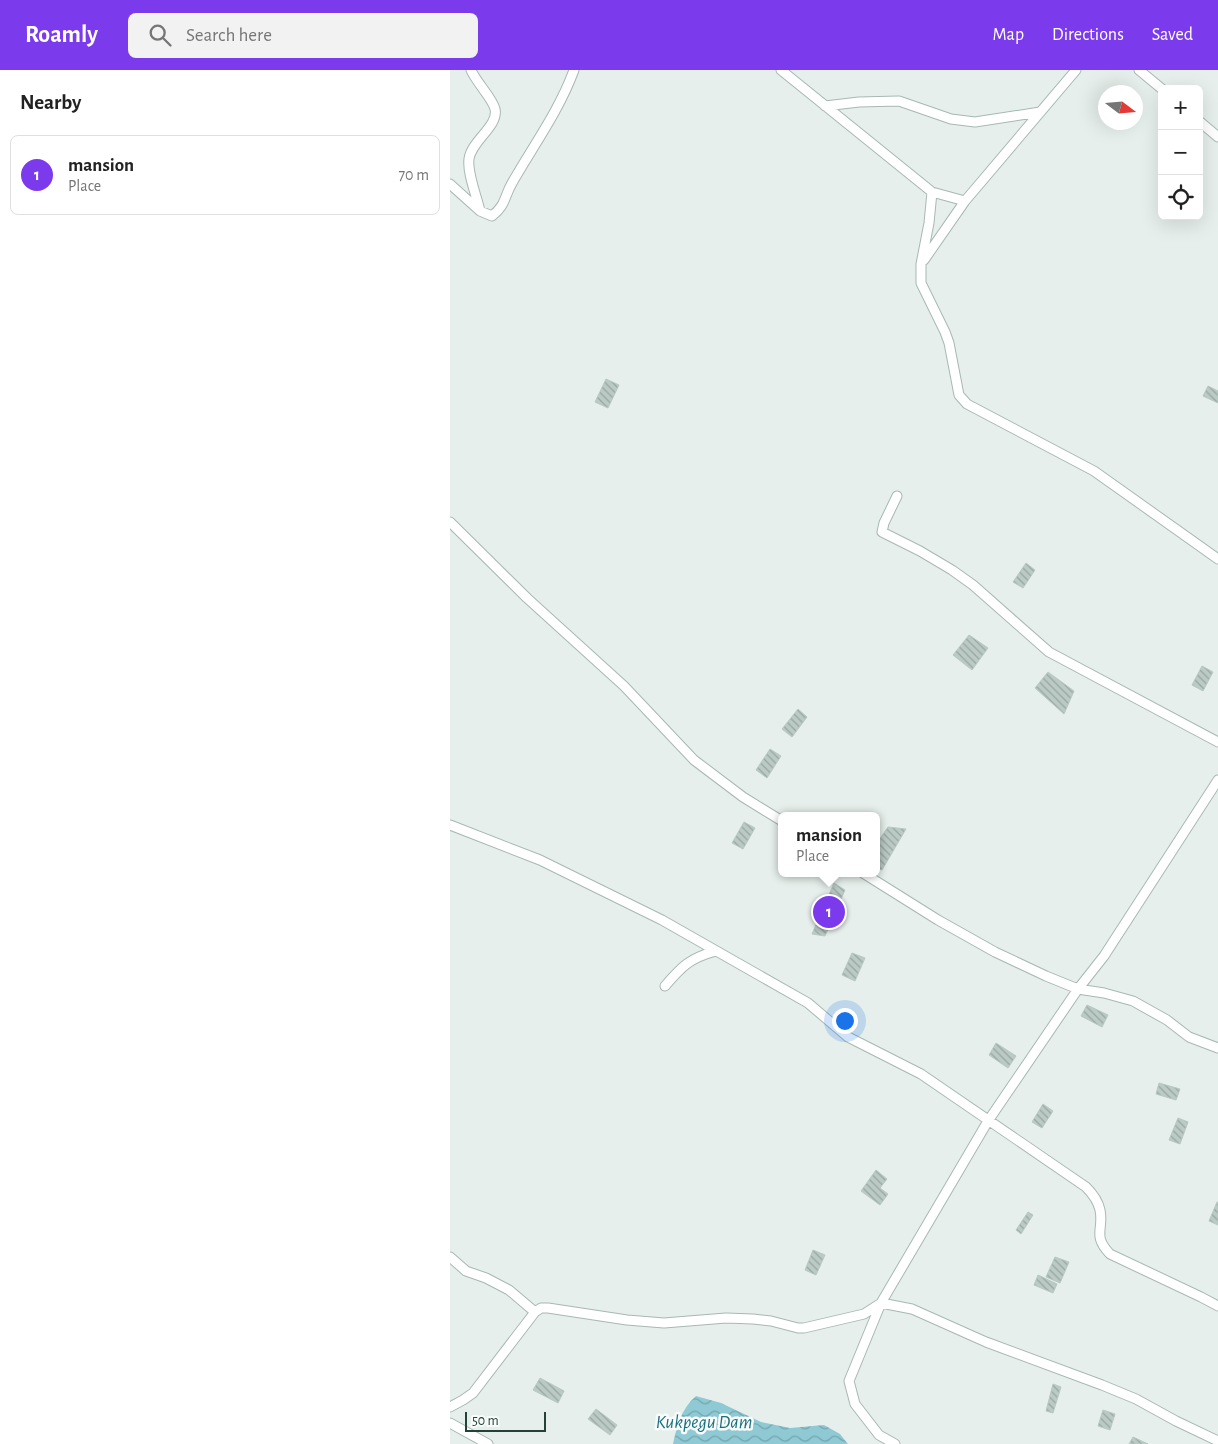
<!DOCTYPE html>
<meta charset="utf-8">
<style>
body{margin:0;font-family:"Alegreya Sans",sans-serif;background:#f2f2f2;color:#222}
.controls{position:absolute;right:15px;top:15px;display:grid;overflow:hidden;border-radius:8px;box-shadow:0 5px 20px #0002}
.controls button{width:45px;height:45px;display:grid;place-items:center;padding:0;border:0;border-bottom:1px solid #e0e0e0;background:#fff;color:#222;font:25px sans-serif}
.compass{position:absolute;left:648px;top:15px;width:45px;height:45px;border-radius:50%;background:#fff;box-shadow:0 5px 20px #0002;rotate:106deg}
.scale{position:absolute;left:15px;bottom:12px;width:81px;box-sizing:border-box;padding-left:5px;border:2px solid #24423a;border-top:0;font-size:14px;line-height:18px;white-space:nowrap;color:#24423a;-webkit-text-stroke:4px #f7fbf9;paint-order:stroke}
.you{position:absolute;left:394px;top:950px;width:18px;height:18px;margin:-12px;border:4px solid #fff;border-radius:50%;background:#1a73e8;box-shadow:0 0 0 8px #1a73e833}
.badge{display:grid;place-items:center;width:32px;height:32px;border-radius:50%;background:#7c3aed;color:#fff;font-size:16px;font-weight:700}
.pin{position:absolute;translate:-50% -50%;border:2px solid #fff;box-shadow:0 1px 5px #0006}
.popup{position:absolute;left:328px;top:742px;width:102px;height:65px;box-sizing:border-box;display:grid;place-content:center;border-radius:8px;background:#fff;filter:drop-shadow(0 1px 4px #0005);font-size:16px;white-space:nowrap;color:#767676}
.popup b{font-size:19px;color:#222}
.popup::after{content:'';position:absolute;left:50%;top:100%;margin-left:-10px;border:10px solid transparent;border-top-color:#fff}
.list{margin:0;padding:0;list-style:none}
h2{display:flex;justify-content:space-between;align-items:center;height:65px;margin:0;padding:0 20px;font-size:21px}
h2 small{font-size:16px;font-weight:400;color:#767676}
.list li{display:grid;grid-template-columns:32px 1fr auto;gap:15px;align-items:center;box-sizing:border-box;height:80px;margin:0 10px 10px;padding:0 10px;border:1px solid #e0e0e0;border-radius:8px}
.list b{display:block;font-size:19px;white-space:nowrap}
.list p{margin:0;font-size:16px;white-space:nowrap;color:#767676}
.list em{font-size:16px;font-style:normal;color:#767676}
.icon{flex:none;width:28px;height:28px;fill:none;stroke:currentColor;stroke-width:2;stroke-linecap:round;stroke-linejoin:round}
.map{position:relative;flex:none;width:768px;height:1374px;overflow:hidden}
header{display:flex;align-items:center;gap:30px;box-sizing:border-box;height:70px;padding:0 25px;background:#7c3aed;color:#fff}
header strong{font-size:24px}
nav{display:flex;gap:28px;margin-inline-start:auto;font-size:18px}
.search{width:350px;height:45px;background:#f2f2f2;display:flex;align-items:center;gap:12px;box-sizing:border-box;padding:0 18px;border-radius:8px;color:#767676;font-size:19px}
main{display:flex}
aside{flex:1;background:#fff}
.map>svg:first-child{display:block}
.water{fill:url(#water-waves)}
.building{fill:url(#building-back-hatch);stroke:#b8c9c2}
.lines{fill:none;stroke-linecap:round;stroke-linejoin:round}
.street-casing{stroke:#a8b8b2;stroke-width:11}
.street{stroke:#fff;stroke-width:9}
.labels{text-anchor:middle;stroke-width:5;stroke-linejoin:round;paint-order:stroke}
.water-label{font-size:19px;font-style:italic;fill:#1c6f80;stroke:#f7fbf9}
</style>
<header>
<strong>Roamly</strong>
<div class="search"><svg class="icon" aria-label="search" viewBox="0 0 24 24"><circle cx="10" cy="10" r="6"/><path d="M15 15l6 6"/></svg>Search here</div>
<nav><a>Map</a><a>Directions</a><a>Saved</a></nav>
</header>
<main>
<aside>
<h2>Nearby<small></small></h2>
<ul class="list">
<li><span class="badge">1</span><div><b>mansion</b><p>Place</p></div><em>70 m</em></li>
</ul>
</aside>
<div class="map">
<svg width="768" height="1374" viewBox="0 0 768 1374">
<defs>
<pattern id="water-waves" width="16" height="10" patternUnits="userSpaceOnUse" patternTransform="scale(1.25)"><rect width="16" height="10" fill="#8ec9d4"/><path d="M0 5q4-4 8 0t8 0" fill="none" stroke="#74a5ad"/></pattern>
<pattern id="building-back-hatch" width="6" height="6" patternUnits="userSpaceOnUse" patternTransform="scale(1.25)"><rect width="6" height="6" fill="#bbcac4"/><path d="M-1 5l2 2M0 0l6 6M5-1l2 2" fill="none" stroke="#98a6a0"/></pattern>
</defs>
<rect width="100%" height="100%" fill="#e6efeb"/>
<path class="water" d="M246,1326l25,7 40,19 29,6 34,-3 16,9 8,10h-175c4,-18 8,-35 23,-48z"/>
<path class="building" d="M156,309l13,6 -11,23 -13,-6z
M758,316l10,5v12l-15,-7z
M576,493l9,7 -12,18 -10,-6z
M519,565l19,13 -16,22 -19,-15z
M752,596l11,6 -10,19 -11,-6z
M598,602l26,19 -10,23 -29,-26z
M348,639l9,8 -15,20 -10,-8z
M320,679l11,7 -14,22 -11,-8z
M294,752l11,6 -12,21 -11,-6z
M438,757l18,2 -24,41 -6,-2v-24z
M384,813l11,7 -20,46 -13,-2z
M402,883l13,5 -10,23 -13,-6z
M637,935l21,10 -6,12 -21,-11z
M546,973l20,13 -8,12 -19,-13z
M709,1013l21,6 -4,11 -20,-6z
M593,1034l10,7 -11,17 -10,-6z
M728,1048l10,4 -8,22 -11,-4z
M426,1100l11,9 -7,9 8,6 -8,11 -19,-14z
M767,1132h1v23l-9,-4z
M578,1142l5,3 -12,19 -5,-4z
M363,1180l12,5 -9,20 -11,-5z
M605,1187l14,5 -9,21 -14,-6z
M588,1205l19,9 -4,9 -19,-8z
M90,1308l24,13 -6,12 -25,-13z
M603,1314l8,3 -8,26 -7,-2z
M146,1339l21,16 -7,10 -22,-16z
M653,1340l12,4 -5,16 -12,-4z
M683,1367l15,7h-19z"/>
<g class="lines">
<g class="street-casing">
<path id="street" d="M21,0c5,12 22,29 24,39 4,17 -24,32 -26,50 -2,14 8,38 11,52
M331,0l151,122 33,9
M689,0l23,19
M375,36l34,-4 40,-1 52,18 24,3 65,-10
M749,51l19,16
M0,114l30,27 12,5c14,-11 12,-19 20,-33 21,-37 47,-72 62,-113
M482,122l-3,31 -8,41v19l24,49 4,11 10,52 8,9 127,67 124,88
M474,190l41,-59 111,-131
M447,426l-13,27 -2,9 38,19 32,19 21,15 76,67 169,90
M0,452l77,76 97,88 70,74 49,37 39,24
M0,755l90,35 122,60 146,83 40,34 73,37 165,113c6,6 12,14 14,23 4,20 -8,25 10,44l91,43 17,9
M413,803l75,47 57,32 51,24 32,13 26,4 29,8 34,19 22,17 29,11
M215,916c17,-20 25,-28 51,-35
M0,1187l16,14 20,7 23,12 26,22
M0,1337l13,-7 10,-7 62,-81 6,-4h7l79,12 37,3 62,-5 27,1 18,2 27,7h6l60,-14 17,-11 31,6 74,33 116,43 34,14 40,22 42,20
M0,1353l38,21
M445,1374l-16,-9 -24,-31 -6,-23 32,-78 107,-182 90,-132 26,-33 114,-176"/>
</g>
<use href="#street" class="street"/>
</g>
<g class="labels">
<g class="water-label">
<text x="254" y="1358">Kukpegu Dam</text>
</g>
</g>
</svg>
<div class="controls">
<button>+</button>
<button>−</button>
<button><svg class="icon" aria-label="locate" viewBox="0 0 24 24"><circle cx="12" cy="12" r="6"/><path d="M12 2v4M12 18v4M2 12h4M18 12h4"/></svg></button>
</div>
<svg class="compass" viewBox="-18 -18 36 36"><path d="M0-13l5 13h-10z" fill="#e53935"/><path d="M0 13l5-13h-10z" fill="#767676"/></svg>
<div class="scale">50 m</div>
<div class="you"></div>
<div class="pin badge" style="left:379px;top:842px">1</div>
<div class="popup"><b>mansion</b>Place</div>
</div>
</main>
